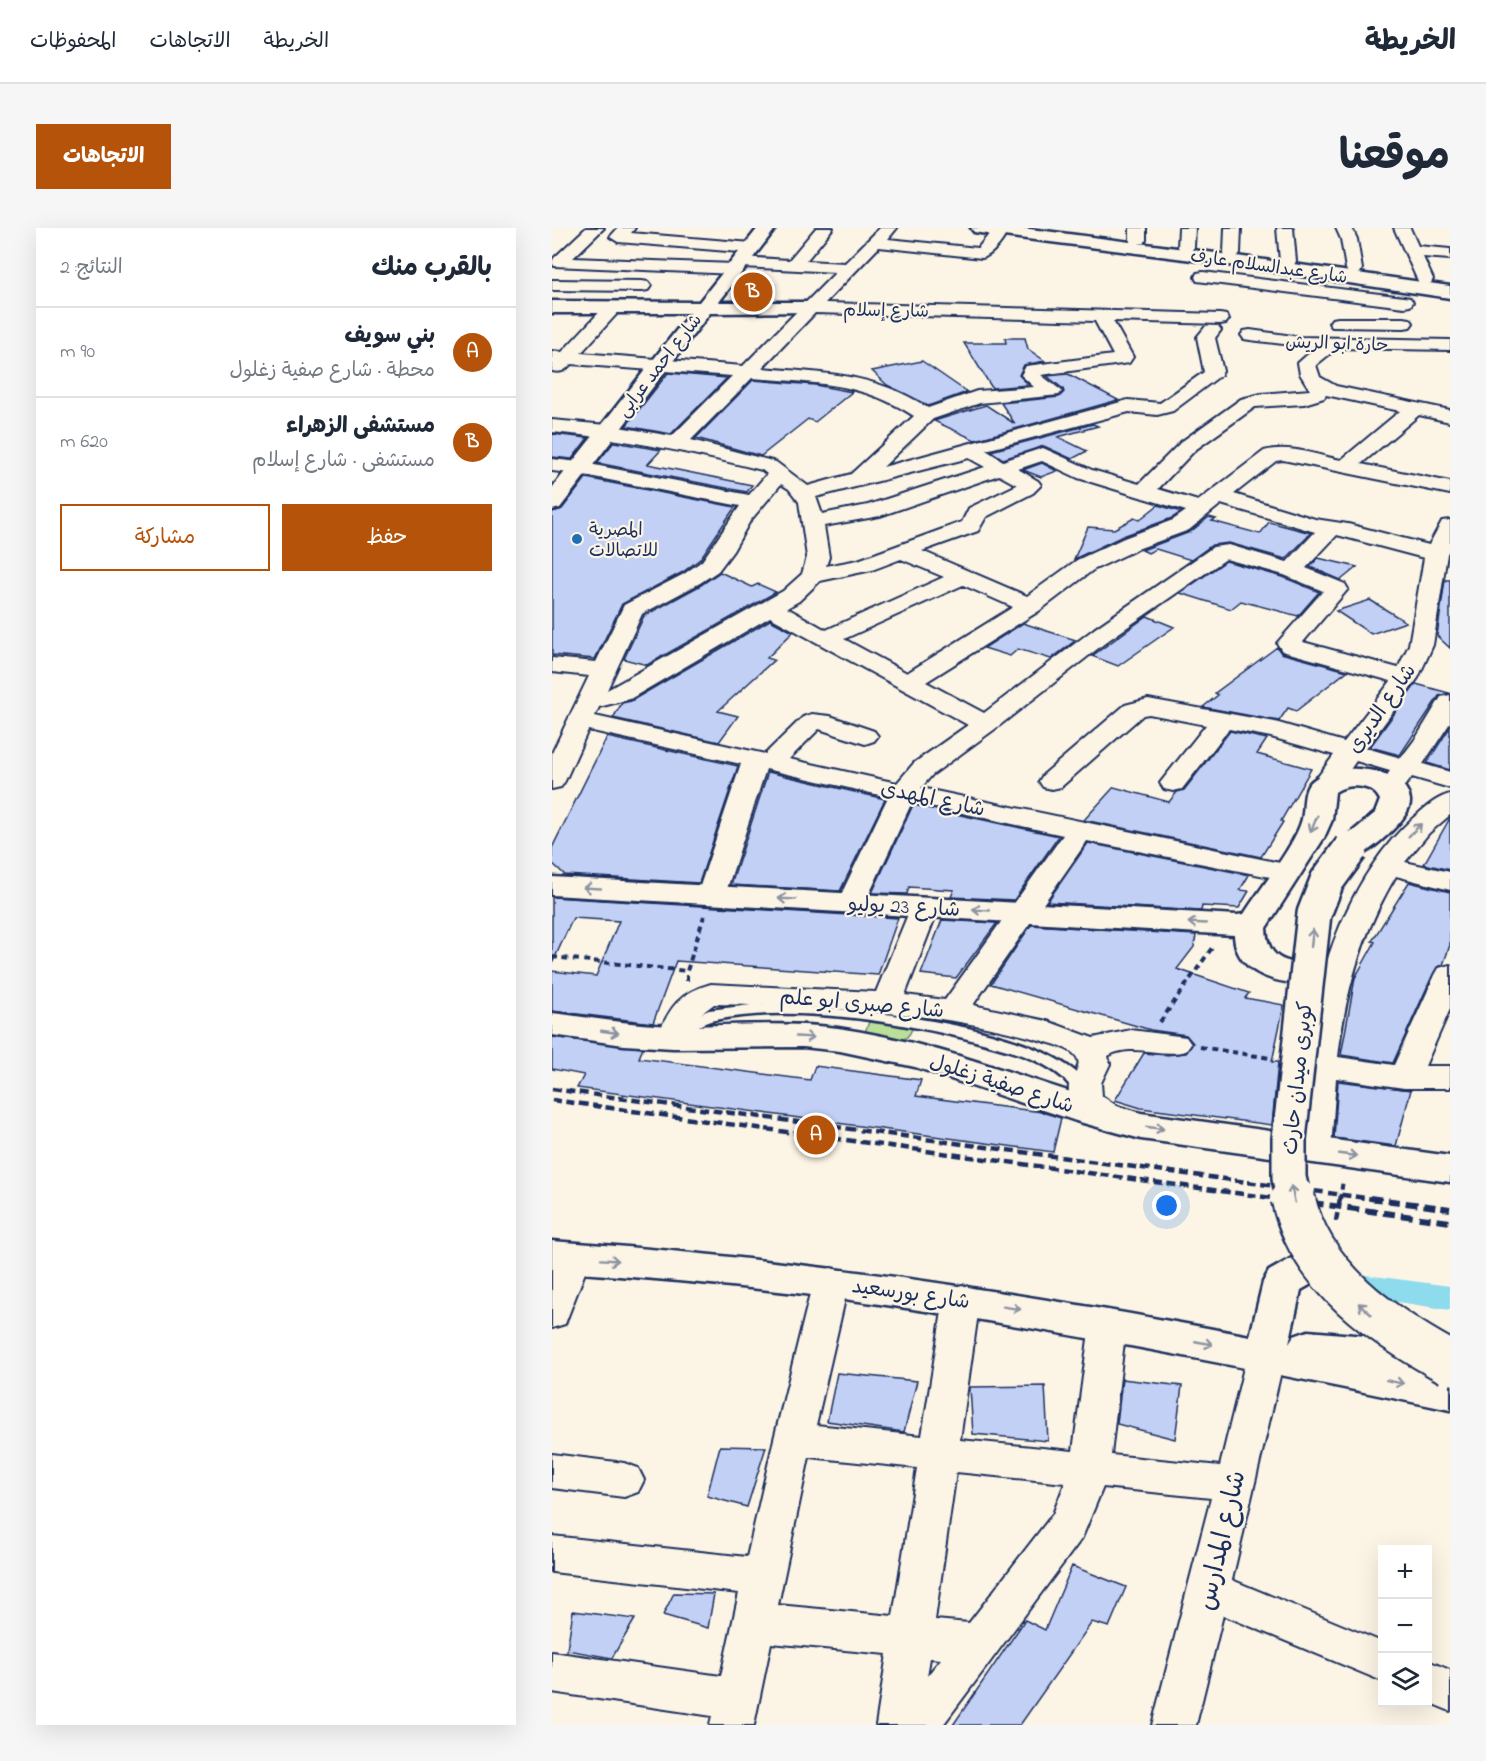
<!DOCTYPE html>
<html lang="ar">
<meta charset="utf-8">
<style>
body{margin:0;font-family:"Indie Flower","Playpen Sans Arabic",sans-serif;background:#f6f6f7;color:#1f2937;direction:rtl}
.controls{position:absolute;right:18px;bottom:18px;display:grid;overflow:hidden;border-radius:0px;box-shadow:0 6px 24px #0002}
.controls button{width:54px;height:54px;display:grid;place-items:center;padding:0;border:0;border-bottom:2px solid #e0e1e3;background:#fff;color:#1f2937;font:30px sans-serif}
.you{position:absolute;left:615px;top:978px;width:21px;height:21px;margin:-15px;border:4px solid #fff;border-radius:50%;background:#1a73e8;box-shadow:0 0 0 9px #1a73e833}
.badge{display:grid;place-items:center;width:39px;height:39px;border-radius:50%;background:#b45309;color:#fff;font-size:20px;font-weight:700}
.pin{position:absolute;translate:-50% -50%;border:3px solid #fff;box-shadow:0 2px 6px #0006}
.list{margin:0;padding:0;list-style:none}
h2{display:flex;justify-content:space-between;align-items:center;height:78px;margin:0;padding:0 24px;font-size:26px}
h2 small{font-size:20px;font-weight:400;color:#747a83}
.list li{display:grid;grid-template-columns:39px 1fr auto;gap:18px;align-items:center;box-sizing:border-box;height:90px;padding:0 24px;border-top:2px solid #e0e1e3}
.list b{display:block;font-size:22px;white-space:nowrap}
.list p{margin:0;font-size:20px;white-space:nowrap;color:#747a83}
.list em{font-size:20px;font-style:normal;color:#747a83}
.actions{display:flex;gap:12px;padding:18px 24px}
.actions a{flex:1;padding:14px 0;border:2px solid #b45309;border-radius:0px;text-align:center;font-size:21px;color:#b45309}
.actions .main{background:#b45309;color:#fff}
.icon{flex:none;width:33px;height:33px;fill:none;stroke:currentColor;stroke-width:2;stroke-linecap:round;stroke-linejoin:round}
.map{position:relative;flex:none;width:898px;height:1497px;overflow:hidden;direction:ltr;border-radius:0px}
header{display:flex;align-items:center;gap:36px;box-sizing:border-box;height:84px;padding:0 30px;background:#fff;border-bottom:2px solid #e0e1e3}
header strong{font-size:28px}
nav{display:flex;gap:33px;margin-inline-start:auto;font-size:21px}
.intro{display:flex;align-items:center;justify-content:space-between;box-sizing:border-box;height:144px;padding:0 36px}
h1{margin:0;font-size:42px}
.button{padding:15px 27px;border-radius:0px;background:#b45309;color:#fff;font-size:21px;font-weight:700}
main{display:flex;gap:36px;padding:0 36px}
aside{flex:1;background:#fff;border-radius:0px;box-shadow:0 6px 24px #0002}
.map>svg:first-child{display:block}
.built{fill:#ebeaea}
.green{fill:#bbdf99;stroke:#6b877c;stroke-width:1.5}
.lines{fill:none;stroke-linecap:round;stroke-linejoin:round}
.canal{fill:#8ddbec;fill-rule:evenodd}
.building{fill:#c2d0f6;stroke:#1b2f5e;stroke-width:1.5}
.lane-casing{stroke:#1b2f5e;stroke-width:5}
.street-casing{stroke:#1b2f5e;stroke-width:4}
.secondary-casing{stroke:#1b2f5e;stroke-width:5}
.path{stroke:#1b2f5e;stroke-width:4;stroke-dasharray:6 4.5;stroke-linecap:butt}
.lane{fill:#fcf5e5;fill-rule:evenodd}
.street{fill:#fcf5e5;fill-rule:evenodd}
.secondary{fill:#fcf5e5;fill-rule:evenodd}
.rail-far1{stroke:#1b2f5e;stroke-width:4.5;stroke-dasharray:9 4.5;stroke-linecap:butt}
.rail{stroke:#1b2f5e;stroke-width:6;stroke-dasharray:12 6;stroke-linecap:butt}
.secondary-bridge-far1-casing{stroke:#1b2f5e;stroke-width:38;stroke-linecap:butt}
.secondary-bridge-casing{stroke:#1b2f5e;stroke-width:47;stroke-linecap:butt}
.path-bridge-far1{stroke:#1b2f5e;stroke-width:4;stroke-dasharray:6 4.5;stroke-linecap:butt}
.path-bridge{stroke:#1b2f5e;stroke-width:4.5;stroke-dasharray:8 6;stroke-linecap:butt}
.secondary-bridge-far1{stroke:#fcf5e5;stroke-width:33}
.secondary-bridge{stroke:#fcf5e5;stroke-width:43}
.oneway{stroke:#8c92a2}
.poi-dot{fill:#1f6fb2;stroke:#fcf5e5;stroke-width:2}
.labels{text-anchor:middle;stroke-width:4.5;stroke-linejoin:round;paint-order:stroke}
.far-street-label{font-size:18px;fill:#1b2f5e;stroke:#fcf5e5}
.far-poi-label{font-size:18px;fill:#1b2f5e;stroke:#fcf5e5;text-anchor:start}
.street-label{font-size:21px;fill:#1b2f5e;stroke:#fcf5e5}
.near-street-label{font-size:26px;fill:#1b2f5e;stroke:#fcf5e5}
</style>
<header>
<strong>الخريطة</strong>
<nav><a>الخريطة</a><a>الاتجاهات</a><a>المحفوظات</a></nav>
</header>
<div class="intro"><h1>موقعنا</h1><a class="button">الاتجاهات</a></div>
<main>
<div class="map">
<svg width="898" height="1497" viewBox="0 0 898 1497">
<rect width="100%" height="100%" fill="#fcf5e5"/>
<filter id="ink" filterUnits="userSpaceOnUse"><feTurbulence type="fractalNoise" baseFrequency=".0167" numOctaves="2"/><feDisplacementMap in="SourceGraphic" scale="12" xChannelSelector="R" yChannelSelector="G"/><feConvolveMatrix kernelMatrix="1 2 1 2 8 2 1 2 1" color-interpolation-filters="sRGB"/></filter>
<g filter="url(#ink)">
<path class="built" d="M189,53l38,2 -14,20 -39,-2z"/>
<path class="green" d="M334,786c12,1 22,3 26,15 -7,20 -29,10 -45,7l-2,-4 4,-10z"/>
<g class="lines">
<path class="canal" d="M791,1044l107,14v24l-118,-18 -4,-8 4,-8z"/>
</g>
<path class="building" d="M453,110h20l3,11 17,12 -21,4 -5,10 10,10 -37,3 -28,-45h42z
M370,133l45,31 -39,14 -41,-21 -15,-14z
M116,145l59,5 -56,56 -45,-8z
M516,146l50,26 -143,40 -41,-19 52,-16 29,19 -14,-21 58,-6 5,-5 -1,-3 -16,-13z
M201,152l62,5 37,7 -37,30 -7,-3 -47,37 -65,-18z
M541,196l5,2 -40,11 29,14 -15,8 -28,-13 -41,13 -12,-8z
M0,206l36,4 -16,21 -20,-2z
M62,214l47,8 -13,14 104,21 -5,7 -150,-29z
M490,235l15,8 -16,6 -18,-7z
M34,250l149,29 -35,52 -17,13 -61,32 -27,55 -43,-4v-143l10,-3z
M606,277l23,7 -9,6 -49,18 -49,23 14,-32 26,2 20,-11 5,2z
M657,289l7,2 -4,2 48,13 9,-12 42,11 -25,26 -57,-16 -17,2 -21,15 -35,-11 -8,4 -6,-3 48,-18z
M766,330l39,9 -16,13 -31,-13z
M674,333l57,16 36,15 -21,24 -57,-15 -10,8 -51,-16z
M168,344l32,15 6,-3 18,8 -129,73 -23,-6 20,-43 57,-31z
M893,352h5v68l-13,-12z
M818,372l36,22 -35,12 -35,-23z
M595,388l27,11 -56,39 -26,-10z
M218,392l23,12 -26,26 7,2 -56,51 20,5 -19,26 -106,-24 9,-15 9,-2z
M471,395l24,8 29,9 -25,19 -33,-10 -8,7 -26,-8z
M725,419l4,6 66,18 -51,40 -8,-3 -9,13 -76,-14 15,-12 -3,-2z
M864,456l33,9 -10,3 -39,59 -30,-8z
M898,499v43l-23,-7z
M678,503l37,8 -10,15 54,15 -30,52 2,1 -22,35 -177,-37 30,-33 55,15 8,-10 7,-2z
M55,509l131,29 -39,117 -134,-8 -13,-12v-15z
M216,544l117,27 -45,92 -109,-6z
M361,577l146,31 -45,64 -63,-3 3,-7 -45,-3 -2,7 -35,-1z
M898,590v52l-26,-6z
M536,615l161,32 -9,15 9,1 -10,17 -37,-2 -1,5 -154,-9z
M857,654l41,10v53l-7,20 -6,2 -4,7 -40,89 -52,-8 14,-77 20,-36 -3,-1z
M0,669l346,21 -20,57 -202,-14 -23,62 -101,-12v-40l44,5 23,-55 -46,-3 -21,46z
M390,692l55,3 -41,55 -35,-4z
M479,697l165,10 -2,12 -17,22 72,24 -4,5 39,7 -12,57h6l-6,63 -131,-17 -26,-8 29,-47 22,2 20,-2 7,-10 -7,-8 -35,-5 -160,-46z
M0,809l91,11 -4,10 171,22 5,-14 106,14 -5,16 126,16 19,6 -8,34 -476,-64 7,-13 -32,-6z
M786,853l73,9 -15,56 -62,-8z
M285,1145l80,8 -13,51 -77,-11z
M570,1151l60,7 -7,53 -58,-15z
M493,1158l3,55 -75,-7 -3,-47z
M168,1218l46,1 -19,60 -40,-11z
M520,1338l54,21 -17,40 -17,-5 -72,103h-67l72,-105 20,10z
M122,1365l40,1 -6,34 -45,-13z
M21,1383l62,8 -23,39 -45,-8z"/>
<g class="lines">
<g class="lane-casing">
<path id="lane" d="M199,777c77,0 299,15 342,86l-2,4c-13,4 -20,-10 -29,-18 -18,-15 -40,-23 -62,-29 -81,-24 -202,-45 -285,-28 -12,2 -22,10 -34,13l-8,-5 3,-4 33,-14z"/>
</g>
<g class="street-casing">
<path id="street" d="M34,0h18l-31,30 161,6 1,-6 6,-1 48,3 27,-32h17l-27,33 39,2 35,-35h17l-9,11 90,9 16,-20h14c-1,9 -16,28 -26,30l-103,-11 -54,56 395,11 6,1 3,4 -3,4 -6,1 -107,-3 20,36 -4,6 -88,12 21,16 -3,4 -79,8 -47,16 -50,48 245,-67 32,3 44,-31 -7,-35 9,-11h12l3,4 -6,8 8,33 -2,4 -48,36 -16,4 -28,-3 -143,38 17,11 40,-13 49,22 47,14 42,-42 60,-43 20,-5 49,-4 -10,-16 -2,-11 17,-15 -65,-8 -6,-1 -3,-4 3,-4 6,-1 50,7 150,3v10l-116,-2 -3,5 -15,12 4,12 16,9 114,24v12l-31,-7 -58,49 89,18v12l-167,-34 -7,1 -42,33 81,25 33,5 81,21 13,-24 8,-1v28l-3,6 -14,91 -15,33 -52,70 35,10 15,-20 25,-41 9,-2v28l-27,41 27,8v16l-38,-11c-7,11 -13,13 -25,10l-4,-6 7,-10 -34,-10c-11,15 -18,32 -38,27l-4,-6 20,-27 -63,-18 -42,-8 -47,60 -9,2 -9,-2 -4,-6 46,-58 -57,-11 -6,1 -82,72 -9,2 -9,-2 -4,-6 4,-6 82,-70 23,-6 127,23 69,20 47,-61 -109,-30 -5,-8 46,-52 -39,-16 -58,-16 -116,80 -115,90 -63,46 -11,13 364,76 10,2 4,6 -4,6 -10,2 -198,-39 -114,164 74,16 46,17 38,-8 55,7 5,7 -5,7c-25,7 -54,-9 -78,5l2,8 -9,19 1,13 24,16 4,8 -4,8c-5,1 -9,3 -14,3 -19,-2 -46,-25 -43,-46 1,-8 12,-16 9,-25 -3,-11 -25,-16 -35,-19 -106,-31 -219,-34 -329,-37l-17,13 -13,27 -11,3 -11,-3 -5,-7c13,-30 22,-44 54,-53l165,8 35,-85 4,-6 10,-3 10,3 4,6 -34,88 40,5 118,-165 -151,-33 -47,101 -4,6 -10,3 -10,-3 -4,-6 51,-106 -122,-28 -41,126 -4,6 -10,3 -10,-3 -4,-6 44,-131 -153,-34 -23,51 -4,6 -9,2v-36l37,-77 -37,-4v-14l44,4 28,-57 60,-31 18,-13 38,-55 -161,-32 -27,-3v-12l27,3 170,33 18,-21 -5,-4c-70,-17 -138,-32 -210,-38v-12l55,5 65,11 60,-60 -161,-12c-6,7 -10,9 -19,7v-20l10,1 46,-49h12l3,4 -42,46 162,13 93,-94 -94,-5 -1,6 -6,1 -181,-8 -2,-4 2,-4zM263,85l280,8 18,34 -87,11 -5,9 13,12 -57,4 -49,17c-52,-35 -106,-35 -166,-40zM200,150c60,5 109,3 162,38l-63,58 -43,12 -32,-24 -85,-22zM774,167l74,16 -59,49c-25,-5 -52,-16 -77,-9l-66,50 -40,-12 37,-39 60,-43 49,-3 20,-6zM417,230l16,9 -117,38 -46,9 -6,-17zM490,233l36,17 108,33 -13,9 -49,18 -47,22 -50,36 -105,-45 56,-20 8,-14 47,-24 8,-8 -3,-4 -20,-12zM447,247l18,10 -48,23 -7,14 -104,38 -32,6 3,-9 -5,-31 56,-10zM229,256l8,5 10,13 8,55 -5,17 -19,17 -176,99 35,-76 58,-31 18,-12 15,-20 17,-30zM669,276l94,28 -28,30 -58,-17 -16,2 -119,82 -110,84 -58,-31 113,-71 54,-41 47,-22 49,-18zM785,307l87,23 -15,87 -11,23 -95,-26 45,-53 -3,-5 -39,-16zM349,331l43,18 -118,53 -39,-22 12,-7 21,-20 52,-11zM411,357l50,22 -106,66 -63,-34zM218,389l198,108 -54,38 -17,20 -108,-24 30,-30 46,15 9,-3 4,-5 -4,-5 -44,-15 -18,-2 -9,3 -38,37 -170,-38 4,-9 31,-8z
M66,0h17l-4,5 121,10 8,5 -8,5 -134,-11 -8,-5z
M578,0h16v12l-2,3h-12l-2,-3z
M627,0h16l-1,19 -2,3h-12l-2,-3z
M673,0h16l-1,25 -2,3h-12l-2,-3z
M725,0h16l3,33 -2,4h-12l-2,-4z
M784,0h16l5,11 5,30 -2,4h-12l-2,-4 -5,-30z
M842,0h16l8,18 32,3v10l-27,-2 10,22 -2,4h-12l-2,-4z
M651,44l201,25 6,1 3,4 -3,4 -6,1 -207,-26 -2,-4 2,-4z
M0,52l90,1 6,1 3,4 -3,4 -6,1 -90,-1z
M786,90h66l6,1 3,4 -3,4 -6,1 -72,-1 -3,-4 3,-4z
M898,566v21l-21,18 -24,29 45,10v18l-54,-14c-34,56 -51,117 -58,181l56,8 41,-90 4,-7 11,-3v44l-25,57h25v22h-46l-68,-10 -5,72 -5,8 -12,4 -12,-4 -5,-8 8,-77 -16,-3 -5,-8 5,-8 11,-3 7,1c11,-83 42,-175 105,-233 12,-10 23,-21 38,-25z
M21,1016l12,4 6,9 -26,67 -13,4v-62l9,-18z
M279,1040l13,4 5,10 -33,143 106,11 22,-137 5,-10 13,-4 13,4 5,10 -20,141 113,11 17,-127 5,-10 13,-4 13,4 5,10 -15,131 109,11 27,-111 6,-10 13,-5 13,5 6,10 -53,225 150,62v39l-159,-66 -27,110h-44l59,-227 -108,-11 -21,51 -139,187h-67l11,-71 -116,-11 -17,82h-44l2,-9 -160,-24v-40l169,24 18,-83 -187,-21v-36l195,21 27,-118 39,-157 5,-10zM257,1229l108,11 -24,148 -115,-11zM404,1244l109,11 -12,31 -84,109 -34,-3zM378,1430l11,1 -14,17z
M0,1226l72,9 14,5 6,12 -6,12 -14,5 -72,-9z
M876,1433l22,9v41l-22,-9z"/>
</g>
<g class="secondary-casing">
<path id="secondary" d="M206,0h18l-57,74h92l7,2 3,4 -3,4 -108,1 -150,195 -8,2v-22l138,-175h-138v-12l147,1z
M419,0h51l186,24 242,34v12l-242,-36 -228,-29 -6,-1z
M792,541c21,-1 62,3 66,31 2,17 -34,46 -47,54 -8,4 -15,2 -23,0l-4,-6 4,-6 35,-29 5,-13c-7,-16 -32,-17 -45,-8l-3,28 -8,18 -58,90c2,52 52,28 84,37l4,7 -4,7c-37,10 -114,9 -116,-44l-682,-40v-18l685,38 7,-1c15,-24 52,-70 58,-95 3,-11 0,-27 8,-36 8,-9 22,-11 34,-14z
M0,785c41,5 81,12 122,13 55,0 110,-5 164,2 105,15 202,58 303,85l309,43v26l-309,-43 -65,-18 -161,-54 -75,-16 -37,-4 -130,1 -49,-3 -72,-10z
M0,1013c235,17 467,50 698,95l13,-54 6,-11 39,-22 14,-5 14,5 5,10 -10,14 -30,17 -12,54 5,-8 14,-5 128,11 14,4v24l-12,4 12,2v34c-185,-39 -370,-76 -557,-104 -113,-17 -227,-27 -341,-35z"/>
</g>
<path class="path" d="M0,729l135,14
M135,753v-10l17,-55
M608,794l54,-77
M648,819l70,11"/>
<use href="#lane" class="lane"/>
<use href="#street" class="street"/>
<use href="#secondary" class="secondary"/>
<path class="rail-far1" d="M0,861l829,111
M0,872l735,100"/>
<path class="rail" d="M724,970l174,24
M818,970l80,11"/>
<g class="secondary-bridge-far1-casing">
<path id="secondary-bridge-far1" d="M742,972l-5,-22v-39l25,-225 13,-33 24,-33"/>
</g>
<g class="secondary-bridge-casing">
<path id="secondary-bridge" d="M741,970c17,79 91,129 157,165"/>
</g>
<path class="path-bridge-far1" d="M788,972l3,-20"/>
<path class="path-bridge" d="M784,993l4,-23"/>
<use href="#secondary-bridge-far1" class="secondary-bridge-far1"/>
<use href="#secondary-bridge" class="secondary-bridge"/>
</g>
<defs><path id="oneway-shaft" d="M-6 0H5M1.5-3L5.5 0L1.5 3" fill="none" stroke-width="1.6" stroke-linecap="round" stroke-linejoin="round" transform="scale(1.5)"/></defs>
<g class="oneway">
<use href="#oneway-shaft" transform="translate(762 596) rotate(112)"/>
<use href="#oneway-shaft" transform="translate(863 602) rotate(-45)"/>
<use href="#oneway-shaft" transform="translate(40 660) rotate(-177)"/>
<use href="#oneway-shaft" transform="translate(235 671) rotate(-177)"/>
<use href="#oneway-shaft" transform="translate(429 682) rotate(-177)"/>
<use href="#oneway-shaft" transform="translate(645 695) rotate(-177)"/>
<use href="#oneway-shaft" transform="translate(760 710) rotate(-84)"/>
<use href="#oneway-shaft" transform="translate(58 804) rotate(8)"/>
<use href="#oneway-shaft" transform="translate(253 809) rotate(3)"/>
<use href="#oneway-shaft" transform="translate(603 900) rotate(8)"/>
<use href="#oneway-shaft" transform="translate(796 927) rotate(8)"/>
<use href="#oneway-shaft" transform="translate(741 966) rotate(-102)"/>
<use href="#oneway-shaft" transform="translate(58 1032) rotate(4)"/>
<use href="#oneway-shaft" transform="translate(460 1080) rotate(9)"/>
<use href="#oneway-shaft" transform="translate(813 1081) rotate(-138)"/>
<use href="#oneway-shaft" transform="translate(652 1115) rotate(11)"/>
<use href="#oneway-shaft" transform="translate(843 1154) rotate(12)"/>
</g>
</g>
<circle class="poi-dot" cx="25" cy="311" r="6"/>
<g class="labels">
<g class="far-street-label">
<text transform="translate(717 38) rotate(8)" y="6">شارع عبدالسلام عارف</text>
<text transform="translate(334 82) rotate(1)" y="6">شارع إسلام</text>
<text transform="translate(785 115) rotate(2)" y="6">حارة ابو الريش</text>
<text transform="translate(107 137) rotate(-52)" y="6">شارع احمد عرابى</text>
</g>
<g class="far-poi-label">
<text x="37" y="307">المصرية<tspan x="37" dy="21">للاتصالات</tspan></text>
</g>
<g class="street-label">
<text transform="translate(829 480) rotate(-55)" y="7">شارع الديرى</text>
<text transform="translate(381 570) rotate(12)" y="7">شارع المهدى</text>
<text transform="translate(352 678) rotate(3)" y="7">شارع 23 يوليو</text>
<text transform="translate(310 775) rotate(5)" y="7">شارع صبرى ابو علم</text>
<text transform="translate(745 850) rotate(-84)" y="7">كوبرى ميدان حارث</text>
<text transform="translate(450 855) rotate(18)" y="7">شارع صفية زغلول</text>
<text transform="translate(359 1065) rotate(8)" y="7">شارع بورسعيد</text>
</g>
<g class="near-street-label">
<text transform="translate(668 1312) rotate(-77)" y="9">شارع المدارس</text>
</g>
</g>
</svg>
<div class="controls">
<button>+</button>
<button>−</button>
<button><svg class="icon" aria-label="layers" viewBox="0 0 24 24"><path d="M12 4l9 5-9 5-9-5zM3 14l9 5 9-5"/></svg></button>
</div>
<div class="you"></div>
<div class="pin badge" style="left:264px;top:907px">A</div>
<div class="pin badge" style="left:201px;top:64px">B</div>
</div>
<aside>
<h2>بالقرب منك<small>النتائج: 2</small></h2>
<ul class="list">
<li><span class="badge">A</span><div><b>بني سويف</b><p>محطة · شارع صفية زغلول</p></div><em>90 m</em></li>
<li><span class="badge">B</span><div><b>مستشفى الزهراء</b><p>مستشفى · شارع إسلام</p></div><em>620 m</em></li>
</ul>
<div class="actions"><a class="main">حفظ</a><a>مشاركة</a></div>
</aside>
</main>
